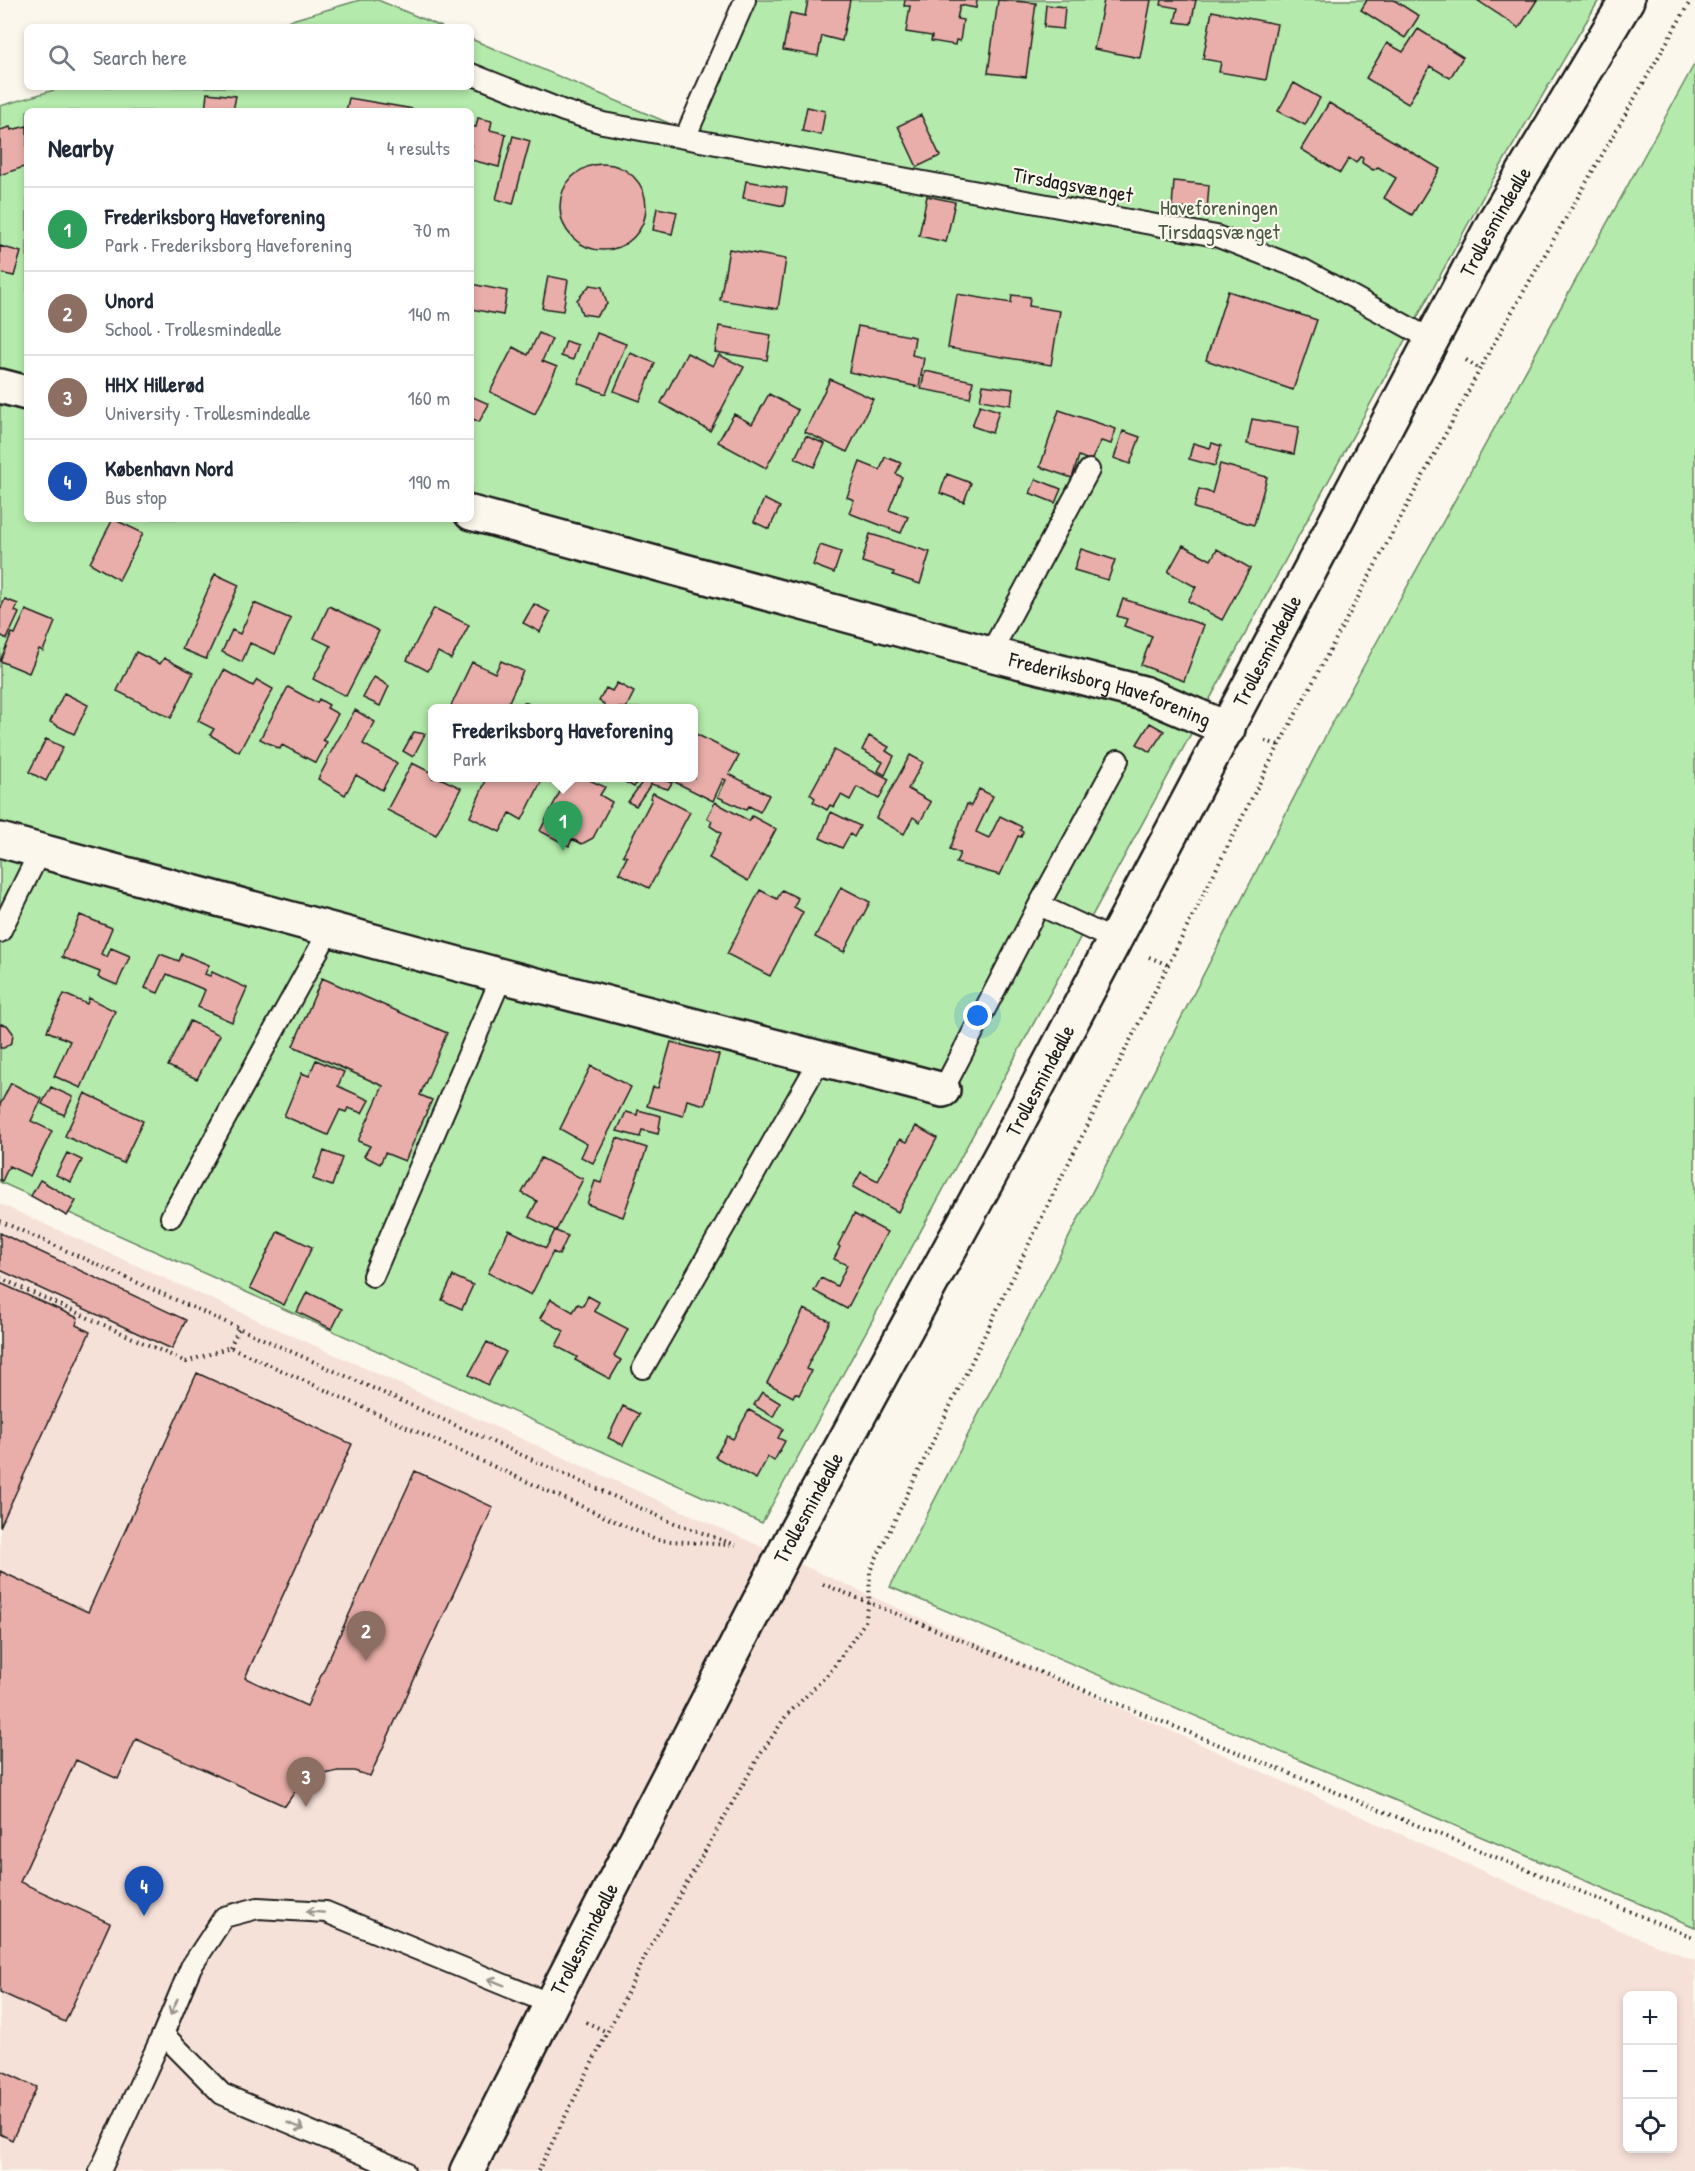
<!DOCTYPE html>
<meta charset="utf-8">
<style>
body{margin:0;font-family:"Patrick Hand",sans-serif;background:#f2f2f3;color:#1f2937}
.controls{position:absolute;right:18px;bottom:18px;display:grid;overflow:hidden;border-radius:9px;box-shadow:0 3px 9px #0003}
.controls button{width:54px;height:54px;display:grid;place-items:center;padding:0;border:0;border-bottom:2px solid #e0e1e3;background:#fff;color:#1f2937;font:30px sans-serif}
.you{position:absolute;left:978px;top:1016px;width:21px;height:21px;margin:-15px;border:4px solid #fff;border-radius:50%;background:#1a73e8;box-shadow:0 0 0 9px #1a73e833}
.badge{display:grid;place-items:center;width:39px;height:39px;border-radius:50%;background:#1c1c1c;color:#fff;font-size:20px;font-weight:700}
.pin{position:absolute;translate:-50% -50px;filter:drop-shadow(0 2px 3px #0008)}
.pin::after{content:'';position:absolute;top:32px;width:21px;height:18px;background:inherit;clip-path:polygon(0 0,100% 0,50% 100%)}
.popup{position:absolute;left:428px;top:704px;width:270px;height:78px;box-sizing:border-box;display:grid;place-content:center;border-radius:9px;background:#fff;filter:drop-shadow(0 2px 4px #0005);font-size:20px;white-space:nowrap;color:#747a83}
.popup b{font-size:22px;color:#1f2937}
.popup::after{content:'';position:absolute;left:50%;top:100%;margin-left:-12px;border:12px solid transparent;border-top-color:#fff}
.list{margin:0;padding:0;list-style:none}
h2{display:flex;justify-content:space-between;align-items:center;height:78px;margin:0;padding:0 24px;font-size:26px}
h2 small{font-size:20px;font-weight:400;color:#747a83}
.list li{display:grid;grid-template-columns:39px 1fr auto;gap:18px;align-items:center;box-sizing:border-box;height:84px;padding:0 24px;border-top:2px solid #e0e1e3}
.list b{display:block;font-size:22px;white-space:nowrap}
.list p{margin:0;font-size:20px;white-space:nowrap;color:#747a83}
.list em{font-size:20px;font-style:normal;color:#747a83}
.icon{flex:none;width:33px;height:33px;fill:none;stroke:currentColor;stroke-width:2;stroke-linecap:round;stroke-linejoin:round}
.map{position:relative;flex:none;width:1695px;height:2171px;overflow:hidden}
.search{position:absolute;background:#fff;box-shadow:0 3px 9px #0003;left:24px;top:24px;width:450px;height:66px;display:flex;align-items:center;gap:15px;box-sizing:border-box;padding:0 21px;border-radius:9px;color:#747a83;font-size:22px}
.panel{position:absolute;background:#fff;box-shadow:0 3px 9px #0003;left:24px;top:108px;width:450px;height:414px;border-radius:9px}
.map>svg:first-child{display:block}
.built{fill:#f6e1d8;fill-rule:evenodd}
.green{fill:#b4eaab;stroke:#688364;stroke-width:1.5;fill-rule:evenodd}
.building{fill:#e9aea9;stroke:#1c1c1c;stroke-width:1.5}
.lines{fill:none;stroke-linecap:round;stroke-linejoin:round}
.service-casing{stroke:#1c1c1c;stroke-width:24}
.minor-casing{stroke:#1c1c1c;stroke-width:38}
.tertiary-casing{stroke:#1c1c1c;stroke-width:38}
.path{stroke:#1c1c1c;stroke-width:4;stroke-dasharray:1.5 4.5;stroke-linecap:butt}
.service{stroke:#fbf7ec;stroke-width:20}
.minor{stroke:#fbf7ec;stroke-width:33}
.tertiary{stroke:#fbf7ec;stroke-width:33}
.oneway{stroke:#97948e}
.labels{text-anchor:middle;stroke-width:4.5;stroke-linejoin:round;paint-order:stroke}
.street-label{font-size:21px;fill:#1c1c1c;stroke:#fbf7ec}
.park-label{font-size:21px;fill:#4a5a47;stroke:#fbf7ec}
</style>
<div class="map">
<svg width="1695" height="2171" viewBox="0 0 1695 2171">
<rect width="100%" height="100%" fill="#fbf7ec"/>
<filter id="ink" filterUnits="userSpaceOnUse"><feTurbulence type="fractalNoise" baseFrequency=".0167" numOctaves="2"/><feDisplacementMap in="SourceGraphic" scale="12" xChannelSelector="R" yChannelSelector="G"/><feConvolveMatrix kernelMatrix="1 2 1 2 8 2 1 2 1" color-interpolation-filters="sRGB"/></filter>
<g filter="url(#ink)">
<path class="built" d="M0,1204l1578,710 117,46v211h-1695zM1628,1996h44v152h-44z"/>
<path class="green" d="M360,0h18l64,27h-174z
M748,0h851l-113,191 -724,1332 -762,-341v-1076l64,-19h407v-48l207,88zM27,111h444v408h-444zM432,708h262v70h-262z
M1695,63v1864l-805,-340 439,-858z"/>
<path class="building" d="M808,0h42l-8,41 -20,-5 -4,20 -35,-6 7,-37 15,3z
M905,0h72l-1,8 -16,-3 -3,14 6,1 -3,21 -4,-1 -1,5 -24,-4 1,-5 -26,-4 4,-26h-6z
M998,0l38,3 -10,74 -38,-4z
M1104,0h47l-11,58 -46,-9z
M1162,0h34l-5,24 -16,-2 3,-14 -17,-3z
M1367,0h27l25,16 -14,22 -44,-28z
M1477,0h60l-18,28z
M1046,5l19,2 -2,22 -19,-2z
M1212,11l65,13 -11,56 -47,-8 2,-10 -18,-3z
M1418,29l45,28 -13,21 -20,-12 -22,38 -42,-26 21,-35 16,9z
M1294,83l26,15 -15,27 -27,-14z
M207,93l29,3 -3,15h-28z
M349,98l64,11v2h-67z
M1329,103l111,66 -28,46 -28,-17 12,-20 -18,-11 -5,3 -11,-7 1,-5 -3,-1 -4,6 -7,-5 -9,15 -39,-24z
M807,107l18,4 -4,24 -19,-4z
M921,115l19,41 -23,11 -19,-41z
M478,118l14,3 -2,9 16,4 -7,33 -28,-7v-34l5,1z
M27,126v40l-27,9v-45l10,-3 1,3z
M513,136l17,5 -17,63 -17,-5z
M560 207a43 43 0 1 1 86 0a43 43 0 1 1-86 0Z
M746,181l41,7 -3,18 -41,-8z
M1174,181l35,4 -2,26 -35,-4z
M927,196l28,6 -9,40 -27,-6z
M657,208l20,4 -5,22 -19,-4z
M0,246l21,6 -7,24 -14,-3z
M729,249l57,10 -8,50 -58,-9z
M548,276l20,4 -5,31 -21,-3z
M471,284l36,7 -4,24 -32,-6z
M590,285l12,2 5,17 -11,12 -14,-2 -5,-14z
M1228,291l89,29 -24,70 -87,-30z
M957,294l54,9 1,-8 18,2 -1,9 31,5 -9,54 -103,-17z
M719,326l52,9 -4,25 -52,-8z
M858,326l57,11 -3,18 12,3 -5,29 -70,-15z
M539,333l13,6 -10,22 15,6 -22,47 -45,-22 23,-45 15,8z
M597,333l29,11 -20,50 -28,-11z
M566,341l12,4 -5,15 -12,-4z
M630,353l25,10 -15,38 -26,-10z
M687,353l26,13 6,-11 25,12 -34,64 -49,-28z
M925,371l48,10 -3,17 -49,-9z
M830,379l43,20 -26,53 -42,-20z
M983,385l30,4 -2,16 -31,-5z
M769,394l29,16 -32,58 -48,-26 16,-28 18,10z
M471,396l18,8 -10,18 -8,-4z
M980,405l19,6 -7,22 -20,-7z
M1059,410l57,19 -5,15 -10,-3 -10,20 -12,-5 -7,22 -32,-11z
M1252,419l47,8 -5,27 -47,-10z
M1123,431l17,6 -10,27 -16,-6z
M806,436l19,8 -11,23 -19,-9z
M1193,443l17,5 2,-5 9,3 -6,20 -26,-7z
M885,457l16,6 -5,11 6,3 -13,33 19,7 -7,16 -52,-20 5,-13 -7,-3 13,-35 20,8z
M1220,464l47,13 -13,48 -60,-17 5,-19 13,4z
M947,474l24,9 -7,19 -24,-9z
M1036,479l25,10 -6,14 -25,-10z
M764,499l16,8 -11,22 -15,-7z
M113,519l30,14 -24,47 -29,-17z
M870,534l60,18 -10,32 -27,-9 1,-3 -32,-10z
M820,545l21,7 -7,21 -21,-8z
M1183,545l28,15 6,-11 33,19 -28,52 -34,-19 8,-14 -28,-15z
M1081,549l34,11 -7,20 -34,-10z
M215,574l24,11 -33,74 -24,-10z
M5,599l13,5 -3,7 4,2 -12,26 -7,-4v-25z
M1123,599l81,26 -20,56 -43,-16 11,-29 -28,-10 3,-7 -10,-3z
M254,603l37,16 -16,35 -25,-11 -8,19 -20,-10 10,-22 8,4z
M534,604l16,8 -10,20 -17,-9z
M329,606l50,25 -33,65 -33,-17 18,-33 -17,-8z
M434,608l35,17 -18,34 -13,-7 -10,19 -21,-11z
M26,610l29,12 -12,29 -4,-2 -10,24 -29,-12 12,-28 3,1z
M136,652l24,12 4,-6 29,15 -22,45 -54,-27z
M501,661l22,10 -17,37h-56l22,-46 23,11z
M224,670l29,16 4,-6 16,9 -34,63 -29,-17 4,-6 -16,-8z
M374,677l15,9 -9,20 -17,-8z
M617,683l17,9 -8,16h-23l1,-4 -5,-3 7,-13 6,3z
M288,687l29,16 2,-4 10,6 -2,3 11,6 -15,26 4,2 -11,21 -34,-18 -2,4 -20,-10z
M64,693l24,12 -14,29 -24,-12z
M524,702l14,6h-17z
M355,710l20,12 -12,22 34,19 -15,27 -26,-15 -11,20 -27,-16 10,-19 -1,-1z
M1150,723l14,8 -14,21 -13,-8z
M414,732l11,2 -12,23 -10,-6z
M694,733l45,23 -10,18 40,21 -9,17 -11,-6 -3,4 -28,-13 8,-17 -3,-1 -10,22 -44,-22 25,-1z
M869,736l20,11 -3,4 8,5 -9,19 -7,-4 5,-9 -21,-12z
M46,739l17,8 -17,34 -17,-9z
M834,750l55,29 -10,20 -22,-12 -7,13 -9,-5 -7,12 -4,-2 -3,5 -14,-8 2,-4 -5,-4z
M910,755l13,7 -15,27 23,13 -11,20 -7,-5 -9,17 -28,-16z
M412,763l20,10v5h8l21,10 -25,47 -49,-25z
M487,778h56l-21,42 -12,-7 -10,19 -30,-15z
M567,778h18l20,9 -5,8 12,7 -19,36 -11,6 -10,-5 -3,7 -29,-15z
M618,778h21l-5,9z
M645,778h13l14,5 -4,6 -17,-5 -15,22 -8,-4z
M979,789l14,7 -17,36 13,6 11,-22 22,11 -2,3 3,2 -2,5 -3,-1 -18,39 -44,-12 4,-10 -10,-4 17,-45 4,2z
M653,793l37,19 -41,76 -30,-15 8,-16 -4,-2 29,-56 -2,-1z
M715,802l34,19 3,-5 24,13 -28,52 -39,-23 12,-25 -11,-7 2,-5 -5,-3z
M831,812l29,14 -6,11 -4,-3 -8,14 -22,-10z
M841,887l29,15 -26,50 -29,-15z
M760,890l17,9 5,-9 16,8 -4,9 9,5 -33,64 -43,-22z
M80,915l32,13 -11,26 6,3 4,-9 19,8 -13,29 -19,-8 2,-5 -38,-15z
M160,954l19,7 3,-7 27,11 -4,9 5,2 2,-4 35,16 -15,34 -34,-15 7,-17 -38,-16 -9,19 -13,-5z
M322,978l125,55 -27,62 12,5 -27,61 -20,-8 -5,11 -16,-8 6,-10 -12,-5 25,-55 -90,-40z
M64,994l23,10 2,-6 26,13 -34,77 -27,-12 16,-35 -23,-10z
M190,1021l30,14 -23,44 -29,-13z
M0,1024l7,1 6,8 -1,9 -8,6h-4z
M671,1042l48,13 -14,50 -18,-5 -4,16 -36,-10 6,-19 5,1z
M316,1060l28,12 -6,14 31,14 -7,13 -14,-5 -2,4 -6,-2 -12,25 -44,-19 18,-43 7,3z
M591,1066l40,21 -38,76 -12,-6 6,-13 -27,-15z
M11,1083l31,16 -11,22 21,10 -22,45 -21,-10 -7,15 -2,-1v-75z
M51,1087l22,10 -9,18 -22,-11z
M85,1093l58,28 -20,42 -58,-27z
M638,1110l23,6 -3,18 -16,-4 -2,7 -23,-6 9,-19 11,3z
M916,1126l21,12 -39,74 -45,-25 8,-15 17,9 22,-42 7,3z
M617,1138l30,10 -24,69 -36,-13 8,-23 6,2z
M324,1151l18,7 -10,28 -19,-7z
M67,1153l15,7 -11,22 -15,-7z
M541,1158l42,21 -27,52 12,5 -9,19 -6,-3 -22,43 -43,-22 21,-43 37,18 9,-18 -26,-13 8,-16 -15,-8z
M40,1180l36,21 -9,15 -36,-20z
M854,1214l33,18 -40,77 -33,-18 7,-13 16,8 10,-21 -13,-6 6,-12 -2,-2z
M278,1231l34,16 -28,58 -34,-17z
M0,1233l186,87 -14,29 -172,-79z
M453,1276l20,9 -11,24 -20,-9z
M0,1283l78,35 -2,7 14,7 -90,195z
M307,1292l35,17 -10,20 -35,-17z
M588,1296l11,6 -5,9 34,18 -14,27 7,4 -11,19 -35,-19 2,-3 -21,-11 8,-15 -24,-13 11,-19 22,13 5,-8 5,2z
M804,1309l26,12 -24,48 5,2 -12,24 -4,-2 -2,4 -26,-14z
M487,1342l19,10 -18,33 -19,-10z
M197,1373l155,71 -107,234 62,28 108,-235 78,36 -123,269 -16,-5h-16l-17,4 -14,7 -13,11 -9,13 -149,-67 -18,40 -42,-19 -56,122 90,41 -45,99 -65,-30v-421l88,41z
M762,1392l18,11 -7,14 -19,-12z
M623,1406l16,8 -16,31 -15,-7z
M749,1410l34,19 -5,9 7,3 -11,20 -6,-4 -12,22 -41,-22 12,-21 6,3z
M0,2070l37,17 -25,53 -12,-6z"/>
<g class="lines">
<g class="service-casing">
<path id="service" d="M471,74l93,37 39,12 613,113 88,34 128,70
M685,138l60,-138
M990,654l99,-184
M1039,905l75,35
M0,932l40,-81
M943,1090l96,-185 79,-145
M171,1217l159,-288
M373,1276l129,-300
M643,1368l178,-310
M100,2171l63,-137
M404,2171l-182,-77 -59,-60 28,-67 33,-50 34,-9 68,4 225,92"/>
</g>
<g class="minor-casing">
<g id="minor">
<path d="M0,386l27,7"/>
<path id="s1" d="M471,513l519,141 153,39 85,36"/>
<path d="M0,840l502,136 441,114"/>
</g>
</g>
<g class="tertiary-casing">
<g id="tertiary">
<path id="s2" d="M467,2171l84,-167 241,-466 216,-396 486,-920 133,-222"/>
</g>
</g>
<path class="path" d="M1466,360l14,9
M1265,741l14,4
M1149,957l19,8
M0,1221l669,300 67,24
M0,1278l186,84 44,-15 426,193 74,5
M230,1347l9,-19
M823,1584l872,354
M586,2022l21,10
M538,2171l111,-222 109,-191 28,-42 44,-44 35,-50 4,-19 1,-32 188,-387 211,-420 224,-419 198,-345"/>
<use href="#service" class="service"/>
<use href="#minor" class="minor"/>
<use href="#tertiary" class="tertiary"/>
</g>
<defs><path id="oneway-shaft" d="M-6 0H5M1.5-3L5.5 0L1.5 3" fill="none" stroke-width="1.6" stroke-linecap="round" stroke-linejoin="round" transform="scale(1.5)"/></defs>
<g class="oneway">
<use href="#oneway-shaft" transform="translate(315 1912) rotate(-176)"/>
<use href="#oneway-shaft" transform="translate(496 1982) rotate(-158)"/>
<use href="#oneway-shaft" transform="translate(174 2007) rotate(113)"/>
<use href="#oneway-shaft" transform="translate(296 2126) rotate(23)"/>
</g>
</g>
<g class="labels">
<g class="street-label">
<text transform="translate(1073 185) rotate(10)" y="7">Tirsdagsvænget</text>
<text dy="7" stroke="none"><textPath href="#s2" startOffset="2204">Trollesmindealle</textPath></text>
<text dy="7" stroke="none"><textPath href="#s2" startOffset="1718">Trollesmindealle</textPath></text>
<text dy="7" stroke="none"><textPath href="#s1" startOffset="663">Frederiksborg Haveforening</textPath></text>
<text dy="7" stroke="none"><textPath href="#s2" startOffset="1232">Trollesmindealle</textPath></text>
<text dy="7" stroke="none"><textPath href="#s2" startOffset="746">Trollesmindealle</textPath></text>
<text dy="7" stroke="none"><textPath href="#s2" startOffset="260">Trollesmindealle</textPath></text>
</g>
<g class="park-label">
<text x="1219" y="215">Haveforeningen<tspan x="1219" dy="24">Tirsdagsvænget</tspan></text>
</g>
</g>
</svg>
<div class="controls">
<button>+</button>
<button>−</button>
<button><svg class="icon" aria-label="locate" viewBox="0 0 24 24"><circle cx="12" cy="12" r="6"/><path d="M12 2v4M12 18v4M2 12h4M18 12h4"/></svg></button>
</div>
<div class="you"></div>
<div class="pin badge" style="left:563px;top:851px;background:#2e9e5b">1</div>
<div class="popup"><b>Frederiksborg Haveforening</b>Park</div>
<div class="pin badge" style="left:366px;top:1661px;background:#8d6e63">2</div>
<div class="pin badge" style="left:306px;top:1807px;background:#8d6e63">3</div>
<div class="pin badge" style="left:144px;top:1916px;background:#1a4fb4">4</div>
<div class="search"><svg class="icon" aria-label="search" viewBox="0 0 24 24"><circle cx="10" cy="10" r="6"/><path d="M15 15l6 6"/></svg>Search here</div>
<section class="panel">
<h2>Nearby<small>4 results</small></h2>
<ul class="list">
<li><span class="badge" style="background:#2e9e5b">1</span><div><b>Frederiksborg Haveforening</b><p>Park · Frederiksborg Haveforening</p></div><em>70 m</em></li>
<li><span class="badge" style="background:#8d6e63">2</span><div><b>Unord</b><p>School · Trollesmindealle</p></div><em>140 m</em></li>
<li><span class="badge" style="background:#8d6e63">3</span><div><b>HHX Hillerød</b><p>University · Trollesmindealle</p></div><em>160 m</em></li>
<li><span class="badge" style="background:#1a4fb4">4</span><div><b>København Nord</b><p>Bus stop</p></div><em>190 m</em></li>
</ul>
</section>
</div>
